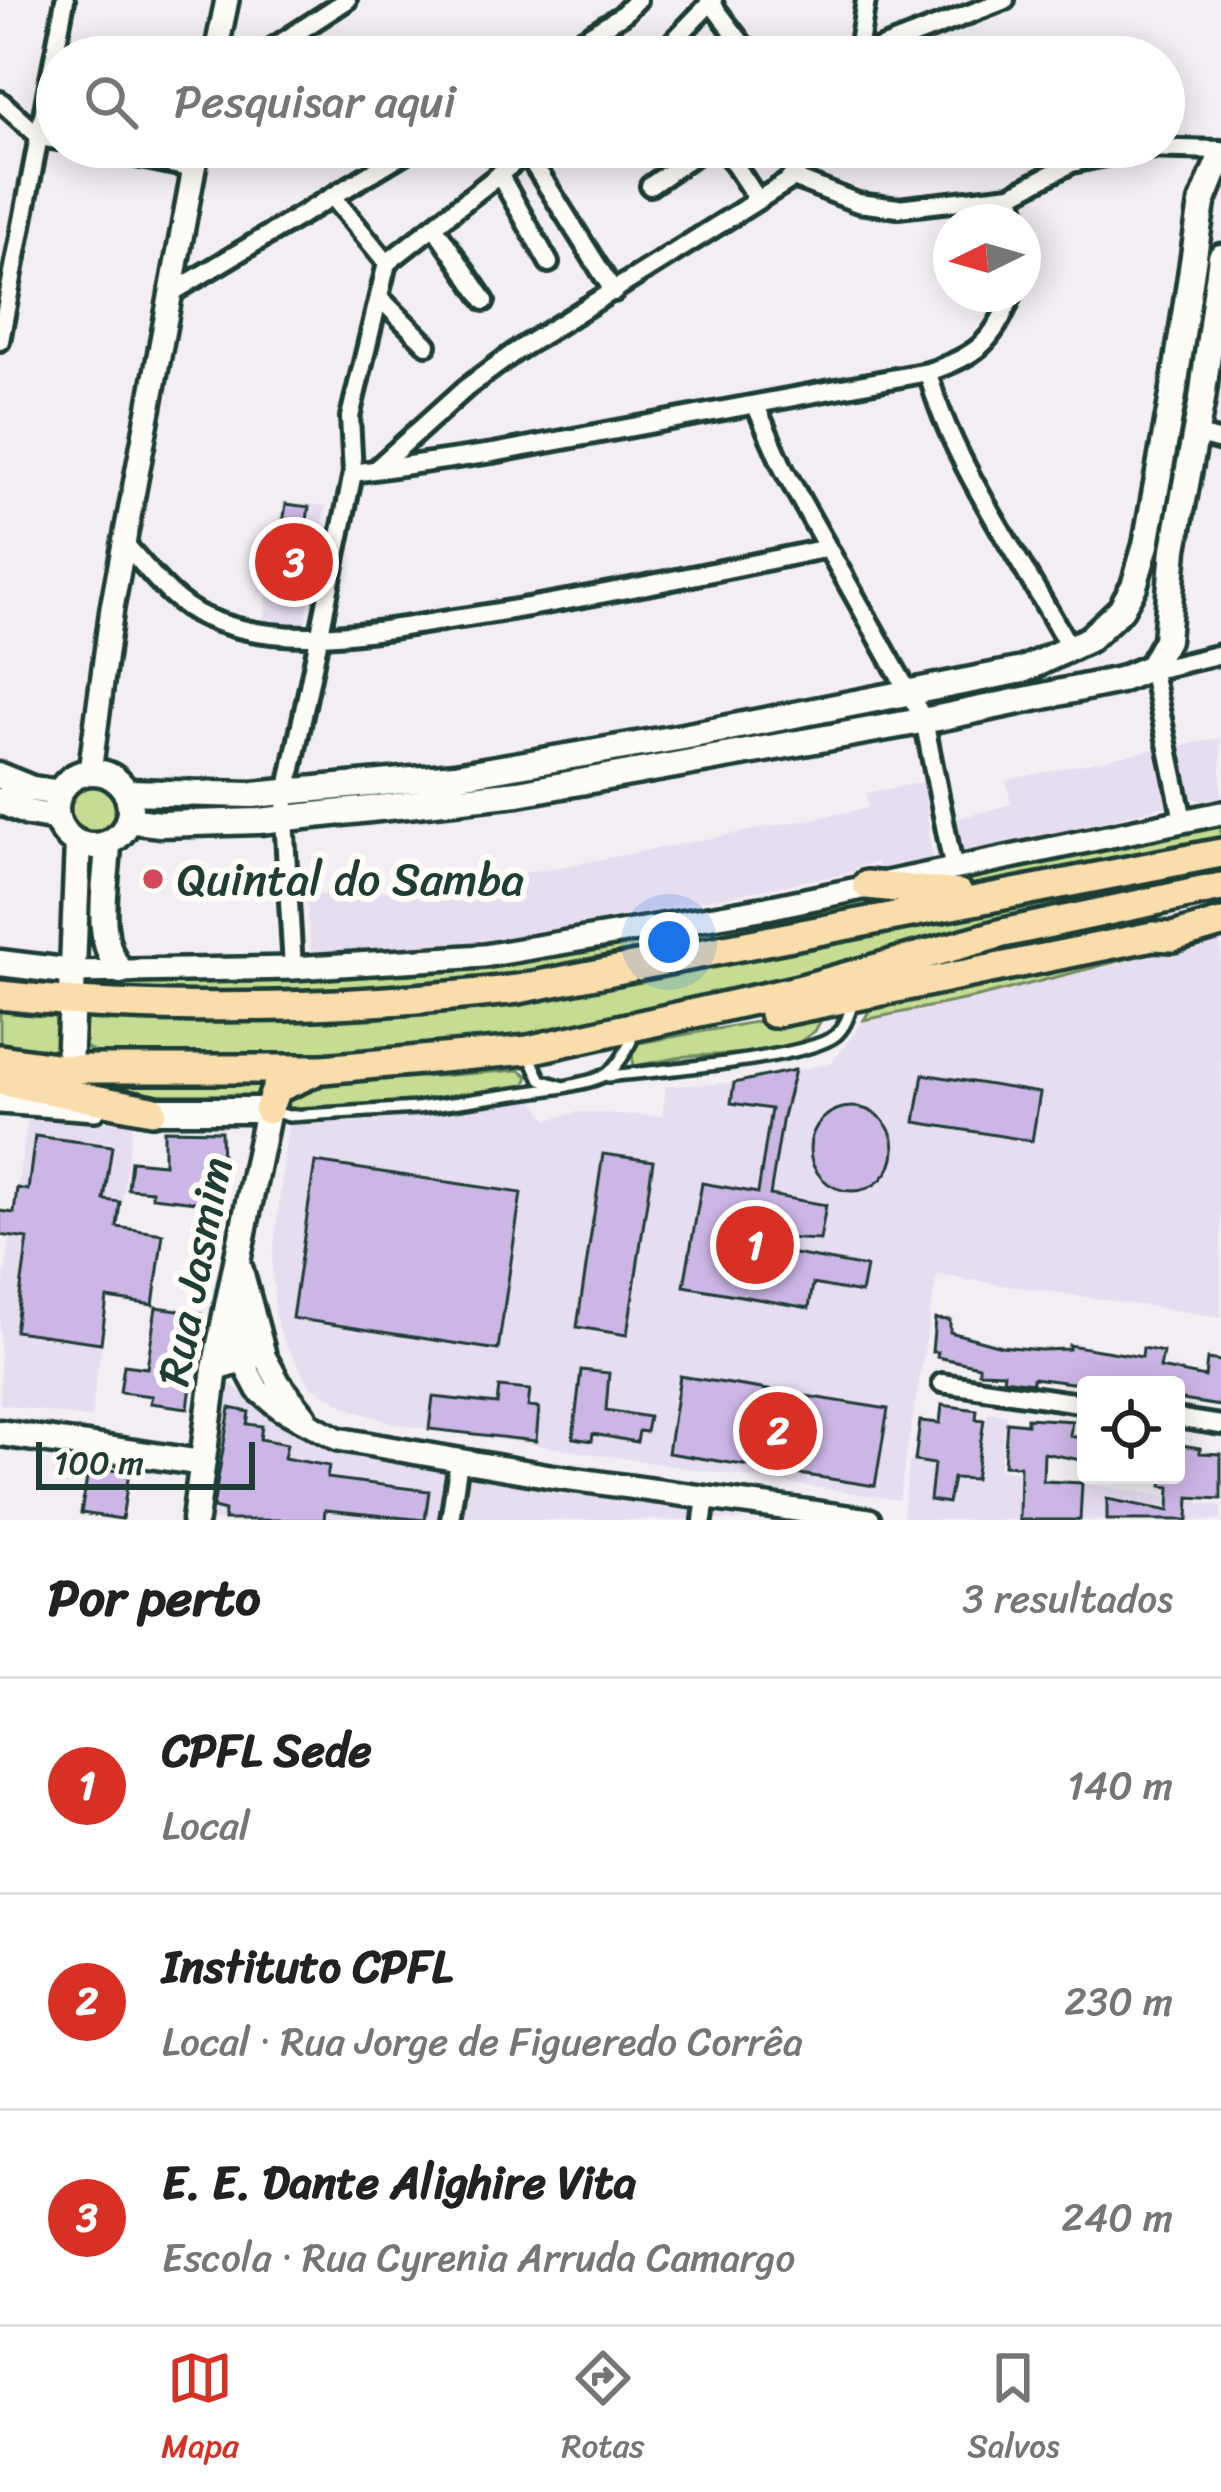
<!DOCTYPE html>
<html lang="pt">
<meta charset="utf-8">
<style>
body{margin:0;font-family:Sriracha,sans-serif;background:#f2f2f2;color:#222}
.controls{position:absolute;right:36px;bottom:36px;display:grid;overflow:hidden;border-radius:12px;box-shadow:0 6px 30px #0003}
.controls button{width:108px;height:108px;display:grid;place-items:center;padding:0;border:0;border-bottom:3px solid #e0e0e0;background:#fff;color:#222;font:60px sans-serif}
.compass{position:absolute;left:933px;top:204px;width:108px;height:108px;border-radius:50%;background:#fff;box-shadow:0 6px 30px #0003;rotate:265deg}
.scale{position:absolute;left:36px;bottom:30px;width:219px;box-sizing:border-box;padding-left:12px;border:6px solid #1f3d34;border-top:0;font-size:33px;line-height:42px;white-space:nowrap;color:#1f3d34;-webkit-text-stroke:9px #fdfcf7;paint-order:stroke}
.you{position:absolute;left:669px;top:942px;width:42px;height:42px;margin:-30px;border:9px solid #fff;border-radius:50%;background:#1a73e8;box-shadow:0 0 0 18px #1a73e833}
.badge{display:grid;place-items:center;width:78px;height:78px;border-radius:50%;background:#d93025;color:#fff;font-size:39px;font-weight:700}
.pin{position:absolute;translate:-50% -50%;border:6px solid #fff;box-shadow:0 3px 12px #0006}
.list{margin:0;padding:0;list-style:none}
h2{display:flex;justify-content:space-between;align-items:center;height:156px;margin:0;padding:0 48px;font-size:51px}
h2 small{font-size:39px;font-weight:400;color:#767676}
.list li{display:grid;grid-template-columns:78px 1fr auto;gap:36px;align-items:center;box-sizing:border-box;height:216px;padding:0 48px;border-top:3px solid #e0e0e0}
.list b{display:block;font-size:45px;white-space:nowrap}
.list p{margin:0;font-size:39px;white-space:nowrap;color:#767676}
.list em{font-size:39px;font-style:normal;color:#767676}
.icon{flex:none;width:66px;height:66px;fill:none;stroke:currentColor;stroke-width:2;stroke-linecap:round;stroke-linejoin:round}
.map{position:relative;flex:none;width:1221px;height:1520px;overflow:hidden}
.search{position:absolute;background:#fff;box-shadow:0 6px 30px #0003;left:36px;right:36px;top:36px;height:132px;display:flex;align-items:center;gap:30px;box-sizing:border-box;padding:0 42px;border-radius:66px;color:#767676;font-size:45px}
.sheet{height:804px;background:#fff}
nav{display:flex;justify-content:space-around;align-items:center;box-sizing:border-box;height:168px;border-top:3px solid #e0e0e0;background:#fff;font-size:33px;color:#767676}
nav a{display:grid;justify-items:center;gap:6px}
nav .on{color:#d93025}
.map>svg:first-child{display:block}
.built{fill:#e7ddf0}
.green{fill:#c5dc92;stroke:#728c63;stroke-width:3}
.building{fill:#ccb6e6;stroke:#1f3d34;stroke-width:3}
.lines{fill:none;stroke-linecap:round;stroke-linejoin:round}
.service-casing{stroke:#1f3d34;stroke-width:18}
.minor-casing{stroke:#1f3d34;stroke-width:26}
.tertiary-casing{stroke:#1f3d34;stroke-width:30}
.secondary-casing{stroke:#1f3d34;stroke-width:33}
.trunk-casing{stroke:#1f3d34;stroke-width:36}
.service{stroke:#fdfcf7;stroke-width:9}
.minor{stroke:#fdfcf7;stroke-width:16}
.tertiary{stroke:#fdfcf7;stroke-width:21}
.secondary{stroke:#fdfcf7;stroke-width:24}
.trunk{stroke:#f9ddab;stroke-width:27}
.poi-dot{fill:#d1495b;stroke:#fdfcf7;stroke-width:4.5}
.labels{text-anchor:middle;stroke-width:12;stroke-linejoin:round;paint-order:stroke}
.poi-label{font-size:45px;fill:#1f3d34;stroke:#fdfcf7;text-anchor:start}
.street-label{font-size:45px;fill:#1f3d34;stroke:#fdfcf7}
</style>
<div class="map">
<svg width="1221" height="1520" viewBox="0 0 1221 1520">
<rect width="100%" height="100%" fill="#f3eef4"/>
<filter id="ink" filterUnits="userSpaceOnUse"><feTurbulence type="fractalNoise" baseFrequency=".00833" numOctaves="2"/><feDisplacementMap in="SourceGraphic" scale="24" xChannelSelector="R" yChannelSelector="G"/><feConvolveMatrix kernelMatrix="1 2 1 2 8 2 1 2 1" color-interpolation-filters="sRGB"/></filter>
<g filter="url(#ink)">
<path class="built" d="M283,501l43,5 -20,112 -3,7 -10,4 -30,-8z
M1221,738v68l-8,1 -25,-12 -9,-49z
M1155,749l12,57 -204,49 -7,-36 55,-15 -5,-24z
M924,782l8,77 -52,11 -3,-8 -21,5 -2,5 -303,58 -106,16 -134,10 -5,-60 106,-7 137,-20 319,-61 -2,-15z
M1221,935v382l-284,-42 -38,225 -503,-76 -49,-16 -38,-24 -27,-46 -7,-25 -3,-50 16,-140 116,-8 127,-18 17,23 29,-8 85,4 4,-30 68,-3 98,-20 32,-43 242,-53z
M28,1115l105,8 -42,296 -91,-15v-96z
M228,1383l78,52 30,13 411,72h-536z
M988,1412l18,3 -7,54 222,37v14h-319l7,-58 69,9z"/>
<path class="green" d="M63 809a29 29 0 1 1 58 0a29 29 0 1 1-58 0Z
M1221,821v21l-245,47 -66,-4z
M1130,884l13,5 -490,126 -135,22 -235,22 -171,1 -29,-14 -6,-11 4,-15 9,-4 237,3 125,-10 141,-20z
M864,893l63,7 -159,34 -150,22 -81,19 -139,17 -171,4 -143,-7 1,-9 307,-9z
M1221,935l-243,62 -114,23 9,-16z
M827,1009l-12,22 -18,13 -58,10 -52,2 -53,10 -2,-12 7,-11z
M0,1010l62,6 -5,40 -57,-6z
M520,1070l8,6 -5,13c-77,10 -161,29 -238,18l-5,-5 17,-16z
M69,1079l103,5 98,-3 -14,22 -130,-4 -56,-9z"/>
<path class="building" d="M286,504l23,3 -7,46 -23,-3z
M795,1070l-12,46 -13,79 56,10 -6,35 -41,-2 -1,13 88,16 -5,26 -48,-9 -4,24 -125,-22 18,-103 56,10 13,-84 -40,-6 3,-20z
M923,1074l117,19 -8,48 -117,-19z
M810 1149a42 42 0 1 1 84 0a42 42 0 1 1-84 0Z
M164,1130l57,1 1,34 4,1 -4,39 -70,-8v-6l-24,-2 3,-28 33,3z
M35,1136l77,10 -8,54 16,2 -3,25 46,7 -10,71 -46,-7 -6,45 -86,-12 13,-92 -28,-4v-24l14,2 3,-25 11,2z
M603,1154l50,7 -26,174 -50,-8z
M315,1162l206,31 -23,157 -206,-32z
M156,1307l45,6 -13,95 -38,-5 2,-7 -32,-4 4,-27 23,3z
M935,1319l15,1v12l51,14 39,4 29,-1v-4l73,12 1,-9 20,4 -3,16 45,9 2,-18 14,2 -1,45 -44,-7v-14h-89l-54,-7v5l-30,-4 1,-6 -25,-1v-6l-42,-9 1,-5h-6z
M581,1370l28,3 -3,37 43,7 -3,15 -7,-1 -2,11 -44,-8 -1,7 -19,-3z
M680,1376l208,33 -13,77 -207,-33z
M499,1387l31,3 -2,17 11,1 -3,33 -107,-12 4,-32 64,7z
M942,1405l35,5 -1,9 8,1 -9,59 -22,-1 -5,25 -18,-3 4,-36 -19,-3 5,-40 20,2z
M230,1408l19,4 -2,12 15,2 -2,13 27,5 -3,14 45,8 -2,12 102,13 -4,29 -100,-10 -1,10h-100l1,-9 -12,-3z
M1027,1418l45,3 -2,15 16,3v22l-42,-8 -1,28 39,2 -2,37h-61l1,-54 -16,-1 3,-43 20,2z
M1176,1444l24,4v5l21,1v45l-32,-2 -1,23h-81v-21l62,12 1,-24 -8,-1 1,-11h13z
M89,1466l40,7 -7,46 -41,-6z"/>
<g class="lines">
<g class="service-casing">
<path id="service" d="M608,1076c44,-5 200,-17 228,-41 10,-9 13,-21 17,-33
M564,1087c38,-9 49,-8 67,-46
M270,1111l19,5 128,-8 147,-21 -23,-7 -12,-25"/>
</g>
<g class="minor-casing">
<path id="minor" d="M709,0l43,57
M259,57l88,-57
M554,57l68,-42 15,-15
M658,57l55,-57
M857,57l9,-57
M858,57l147,-57
M0,101l40,36 17,3
M89,147l105,22
M723,147l35,53
M526,152l88,140
M499,174l50,89
M791,177l67,26 40,5 113,-13 61,-32 70,-15 79,2
M650,186l56,-39
M1011,195l7,27
M333,197l54,66
M434,226l51,75
M387,263l147,-116
M173,292l242,-145
M379,297l48,48
M0,341l65,-341
M928,372c22,90 99,195 143,279
M756,406l28,64 140,250 29,146
M1195,434l26,7
M376,469l90,-81 49,-36 272,-170 28,-35
M353,473l140,-20 435,-81c47,-15 66,-30 84,-78
M124,543c24,26 48,60 81,74 82,36 179,12 263,0 121,-19 240,-44 360,-69
M1183,820l-32,-153 12,1 58,-14
M293,968l-9,-150 3,-25 66,-320 -3,-56 37,-154
M942,1383l144,21
M1176,1418l45,7
M450,1520l9,-59
M703,1520l3,-23"/>
</g>
<g class="tertiary-casing">
<path id="tertiary" d="M215,57l12,-57
M90,772l22,-164 86,-461
M73,972l220,-4 191,-12 283,-48 454,-95
M0,1102l95,7
M229,1303l13,57 16,30 23,19 57,30 212,37 319,44
M262,1352l17,31 26,33"/>
</g>
<g class="secondary-casing">
<path id="secondary" d="M56 809a37 37 0 1 1 74 0a37 37 0 1 1-74 0Z
M0,776l32,13 28,4
M126,792l127,3 202,-19 228,-39 340,-67 66,-31 32,-30 13,-23 12,-41 27,-150 29,-192 19,-47
M0,801l28,12 29,5
M128,820l32,4 99,-3 259,-28 420,-75 182,-38 31,-13 15,-27 8,-91 28,-150 19,-142
M108,843c-1,41 -16,95 13,128
M0,963l73,9
M69,1069l9,-226
M152,1110h116l-53,259 -20,151
M215,1369l47,-17 -22,-82
M0,1433l202,30"/>
</g>
<g class="trunk-casing">
<path id="trunk" d="M867,885l92,9
M0,995c172,19 345,14 518,-6l703,-136
M773,1013l380,-77 20,1 48,-14
M0,1059l69,10h254l205,-19 270,-60 205,-57 218,-46
M0,1081l152,29
M268,1110l8,-21 36,-16"/>
</g>
<use href="#service" class="service"/>
<use href="#minor" class="minor"/>
<use href="#tertiary" class="tertiary"/>
<use href="#secondary" class="secondary"/>
<use href="#trunk" class="trunk"/>
</g>
</g>
<circle class="poi-dot" cx="153" cy="879" r="12"/>
<g class="labels">
<g class="poi-label">
<text x="177" y="895">Quintal do Samba</text>
</g>
<g class="street-label">
<text transform="translate(194 1271) rotate(-79)" y="16">Rua Jasmim</text>
</g>
</g>
</svg>
<div class="controls">
<button><svg class="icon" aria-label="locate" viewBox="0 0 24 24"><circle cx="12" cy="12" r="6"/><path d="M12 2v4M12 18v4M2 12h4M18 12h4"/></svg></button>
</div>
<svg class="compass" viewBox="-18 -18 36 36"><path d="M0-13l5 13h-10z" fill="#e53935"/><path d="M0 13l5-13h-10z" fill="#767676"/></svg>
<div class="scale">100 m</div>
<div class="you"></div>
<div class="pin badge" style="left:755px;top:1245px">1</div>
<div class="pin badge" style="left:778px;top:1431px">2</div>
<div class="pin badge" style="left:294px;top:562px">3</div>
<div class="search"><svg class="icon" aria-label="search" viewBox="0 0 24 24"><circle cx="10" cy="10" r="6"/><path d="M15 15l6 6"/></svg>Pesquisar aqui</div>
</div>
<section class="sheet">
<h2>Por perto<small>3 resultados</small></h2>
<ul class="list">
<li><span class="badge">1</span><div><b>CPFL Sede</b><p>Local</p></div><em>140 m</em></li>
<li><span class="badge">2</span><div><b>Instituto CPFL</b><p>Local · Rua Jorge de Figueredo Corrêa</p></div><em>230 m</em></li>
<li><span class="badge">3</span><div><b>E. E. Dante Alighire Vita</b><p>Escola · Rua Cyrenia Arruda Camargo</p></div><em>240 m</em></li>
</ul>
</section>
<nav>
<a class="on"><svg class="icon" aria-label="map" viewBox="0 0 24 24"><path d="M3 6l6-2 6 2 6-2v14l-6 2-6-2-6 2zM9 4v14M15 6v14"/></svg>Mapa</a>
<a><svg class="icon" aria-label="directions" viewBox="0 0 24 24"><path d="M12 3l9 9-9 9-9-9zM9 14v-3h6M13 9l2 2-2 2"/></svg>Rotas</a>
<a><svg class="icon" aria-label="saved" viewBox="0 0 24 24"><path d="M7 4h10v16l-5-4-5 4z"/></svg>Salvos</a>
</nav>
